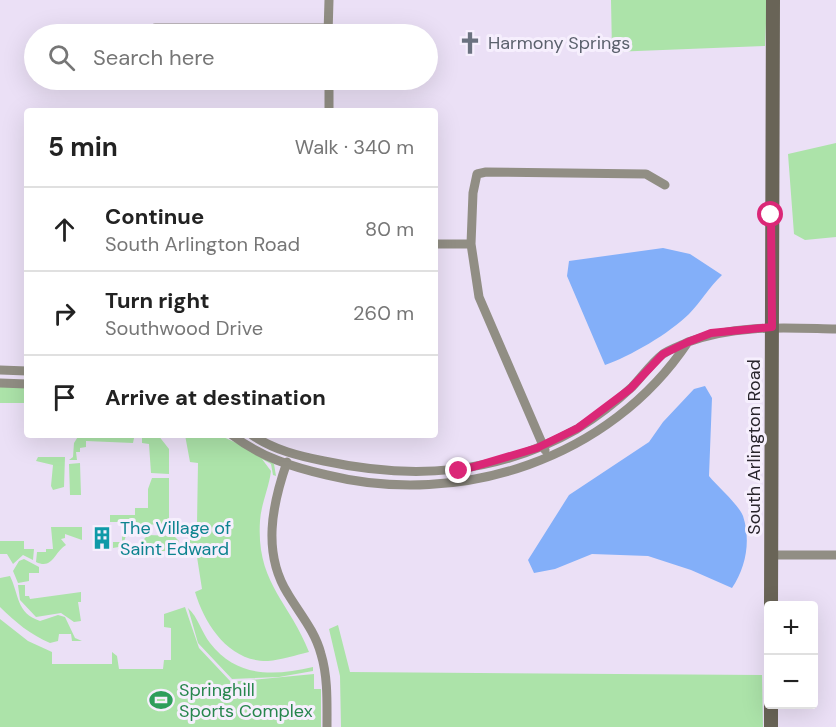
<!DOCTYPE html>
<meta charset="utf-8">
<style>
body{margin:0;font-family:"DM Sans",sans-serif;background:#f2f2f2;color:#222}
.controls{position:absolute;right:18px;bottom:18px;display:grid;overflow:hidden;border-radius:6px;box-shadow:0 6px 24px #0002}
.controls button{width:54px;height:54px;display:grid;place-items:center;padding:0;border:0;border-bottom:2px solid #e0e0e0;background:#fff;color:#222;font:30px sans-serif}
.stop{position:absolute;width:18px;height:18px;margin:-14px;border:4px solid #db2777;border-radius:50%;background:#fff}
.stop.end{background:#db2777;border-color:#fff;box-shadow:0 2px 6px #0008}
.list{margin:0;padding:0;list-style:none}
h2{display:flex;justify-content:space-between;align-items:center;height:78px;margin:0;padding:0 24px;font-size:26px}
h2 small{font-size:20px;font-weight:400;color:#767676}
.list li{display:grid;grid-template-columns:39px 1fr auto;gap:18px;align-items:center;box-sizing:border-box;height:84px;padding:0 24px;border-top:2px solid #e0e0e0}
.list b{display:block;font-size:22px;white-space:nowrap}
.list p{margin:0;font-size:20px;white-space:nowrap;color:#767676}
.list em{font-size:20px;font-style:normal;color:#767676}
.icon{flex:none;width:33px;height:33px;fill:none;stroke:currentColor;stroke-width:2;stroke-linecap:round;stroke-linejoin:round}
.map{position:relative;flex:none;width:836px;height:727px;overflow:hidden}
.search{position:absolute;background:#fff;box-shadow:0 6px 24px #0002;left:24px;top:24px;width:414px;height:66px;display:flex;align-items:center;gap:15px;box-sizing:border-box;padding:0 21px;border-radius:33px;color:#767676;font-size:22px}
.panel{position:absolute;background:#fff;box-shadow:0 6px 24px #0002;left:24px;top:108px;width:414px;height:330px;border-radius:6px}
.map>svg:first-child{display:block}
.green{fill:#ace3a9}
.water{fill:#83aff9}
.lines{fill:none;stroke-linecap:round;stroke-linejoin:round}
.street{stroke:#918e84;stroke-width:9}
.secondary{stroke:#696457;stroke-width:14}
.route{stroke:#db2777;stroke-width:8}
.labels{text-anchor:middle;stroke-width:6;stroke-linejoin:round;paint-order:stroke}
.worship-label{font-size:18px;fill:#5b616d;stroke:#f6effd;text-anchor:start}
.street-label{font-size:18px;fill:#28242c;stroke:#f6effd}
.culture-label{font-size:18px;fill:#0d838f;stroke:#f6effd;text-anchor:start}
.leisure-label{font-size:18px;fill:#27864d;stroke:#f6effd;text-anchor:start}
</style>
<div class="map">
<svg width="836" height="727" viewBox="0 0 836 727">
<rect width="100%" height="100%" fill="#ebe0f6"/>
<path class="green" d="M611,0h156l-2,46 -153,6z
M836,143v94l-31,3 -11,-6 -6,-80z
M0,384h27v19h-27z
M79,435h79l11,14v25l-18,-1 -2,-29 -7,-1v-5h-8l-1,5 -47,-2v6l-6,1v4h-4l1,8h-8l4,-3 1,-14z
M185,435h34l46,21 9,8 2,12 -3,-1 -2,-11 -9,-5 9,12c-2,17 -10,33 -11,50 -4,62 29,80 49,131 -13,3 -28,8 -41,9 -39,1 -63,-36 -73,-69l7,-3 -5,-32 -7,-1v-32h7l1,-61 -8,-1z
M38,457h27l-1,30 -11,3 -2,-4 2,-21 -17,-4z
M80,463l1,32h-11l-1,-31z
M152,478h17v47c-18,-1 -45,-3 -45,21l-11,2v-6h9v-20h-12v-7h25v-7h13v-19z
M51,527h31v13l-17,-6v4l-4,1 5,6c-12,7 -13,25 -30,17l1,-10h9v-3h7z
M148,535l26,1 5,5v5l-6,5h-28l-4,-9z
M0,541h24v8h10l-1,11 -10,-5 -10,9 -6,-10h-7z
M24,559l15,8v6h-10v8l-11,2 -5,-12 6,-10z
M10,576c9,18 6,37 30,45l18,-6 7,2 10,21 7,3h-10l-1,-7h-12l-1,7 -8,2c-19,-8 -35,-21 -50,-36v-29z
M18,585h7v11h4l1,3 51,-7v10h-3l3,19 -7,1 -13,-9 -25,4 -16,-17z
M185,607l14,41 32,34 83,-8v15h7v38h-321v-108l28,22 24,11v12h60v-12l5,4 2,13h44l1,-9h7v-32l-7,-1v-13z
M188,608c10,9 14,25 22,35 27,35 64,33 103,24v4l-34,6 -47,2 -34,-36z
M338,625l12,47 412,3 1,52h-422l-1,-51 -11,-47z"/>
<path class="water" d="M663,248l27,6 32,21c-13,12 -21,27 -33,39 -19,19 -60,43 -84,51l-38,-89 2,-15z
M705,386l7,12 -3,78c8,10 30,29 34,40 8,25 3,51 -11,72l-41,-18 -43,-14 -56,-2 -37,15 -21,4 -6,-13 41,-65 80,-53 14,-20 31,-33z"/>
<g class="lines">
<path class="street" d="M155,28h173
M328,34l1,-34
M329,80v31
M435,244h36
M688,342c49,-18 97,-14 148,-13
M0,370l27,1
M0,383l27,1
M232,435c29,22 60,32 95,40 134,33 283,-16 361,-133 -8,4 -18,7 -25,12 -12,9 -21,23 -31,33 -16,15 -37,31 -55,42 -81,46 -164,51 -253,32 -25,-5 -50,-11 -72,-26
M545,450l-66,-153 -8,-53 2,-51 4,-19 9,-2 160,2 19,11
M287,462c-15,43 -25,91 1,132 12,20 27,37 33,60 7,23 6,49 6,73
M771,555h65"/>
<path class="secondary" d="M771,606l2,-606
M771,704v23"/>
</g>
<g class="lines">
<path class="route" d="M459,471l78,-23 41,-20 52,-39 33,-35 25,-12 23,-9 61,-6 -1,-112"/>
</g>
<defs>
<g id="church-bare" transform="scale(1.8)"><path d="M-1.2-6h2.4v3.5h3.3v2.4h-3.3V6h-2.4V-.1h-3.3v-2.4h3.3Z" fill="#6b7280" stroke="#f6effd" stroke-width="2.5" paint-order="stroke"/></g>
<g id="building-bare" transform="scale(1.8)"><path d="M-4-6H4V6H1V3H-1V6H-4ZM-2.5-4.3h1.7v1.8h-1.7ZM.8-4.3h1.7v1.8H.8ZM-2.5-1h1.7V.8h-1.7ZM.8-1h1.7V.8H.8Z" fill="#0f9aa8" stroke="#f6effd" stroke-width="2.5" paint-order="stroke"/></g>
<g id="stadium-bare" transform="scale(1.8)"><path d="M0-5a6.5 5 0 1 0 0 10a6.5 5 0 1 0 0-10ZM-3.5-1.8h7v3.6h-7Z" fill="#2e9e5b" stroke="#f6effd" stroke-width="2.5" paint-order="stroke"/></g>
</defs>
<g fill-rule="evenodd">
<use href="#church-bare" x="470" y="43"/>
<use href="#building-bare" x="102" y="538"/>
<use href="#stadium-bare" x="161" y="700"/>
</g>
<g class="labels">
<g class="worship-label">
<text x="488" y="49">Harmony Springs</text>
</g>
<g class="street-label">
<text transform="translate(754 447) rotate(-90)" y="6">South Arlington Road</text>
</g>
<g class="culture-label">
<text x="120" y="534">The Village of<tspan x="120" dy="21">Saint Edward</tspan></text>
</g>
<g class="leisure-label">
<text x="179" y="696">Springhill<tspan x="179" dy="21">Sports Complex</tspan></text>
</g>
</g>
</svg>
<div class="controls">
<button>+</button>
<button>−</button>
</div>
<div class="stop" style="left:771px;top:215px"></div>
<div class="stop end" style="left:459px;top:471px"></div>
<div class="search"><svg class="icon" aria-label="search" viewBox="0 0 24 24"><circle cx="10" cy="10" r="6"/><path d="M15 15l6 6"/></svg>Search here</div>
<section class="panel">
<h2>5 min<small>Walk · 340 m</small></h2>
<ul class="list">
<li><svg class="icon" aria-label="ahead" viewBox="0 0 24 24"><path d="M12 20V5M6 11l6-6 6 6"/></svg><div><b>Continue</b><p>South Arlington Road</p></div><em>80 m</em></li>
<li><svg class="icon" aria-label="right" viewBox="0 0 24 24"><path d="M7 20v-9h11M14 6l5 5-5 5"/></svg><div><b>Turn right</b><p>Southwood Drive</p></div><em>260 m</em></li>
<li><svg class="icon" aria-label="arrive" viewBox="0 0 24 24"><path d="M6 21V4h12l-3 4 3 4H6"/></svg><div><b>Arrive at destination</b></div></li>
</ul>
</section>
</div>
